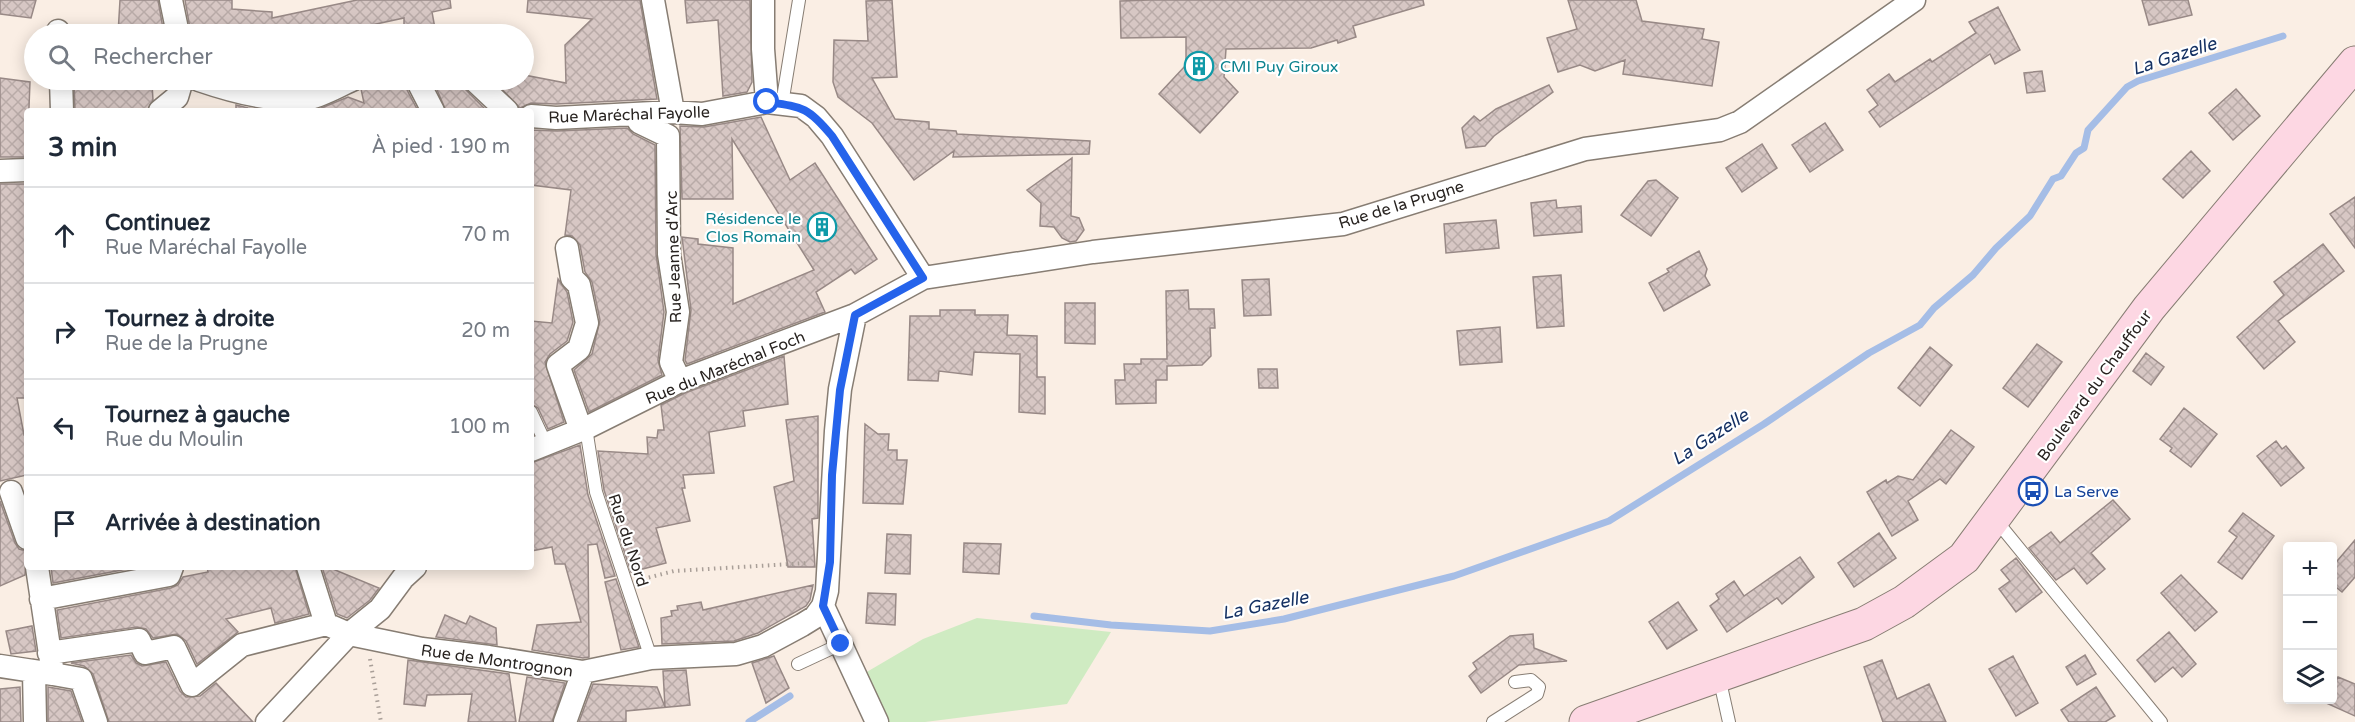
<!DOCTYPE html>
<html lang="fr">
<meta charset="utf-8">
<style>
body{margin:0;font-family:"Varela Round",sans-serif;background:#f6f6f7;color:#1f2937}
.controls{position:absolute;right:18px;bottom:18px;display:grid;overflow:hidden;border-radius:6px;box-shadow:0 3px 15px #0003}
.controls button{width:54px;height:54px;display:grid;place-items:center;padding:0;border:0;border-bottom:2px solid #e0e1e3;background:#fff;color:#1f2937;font:30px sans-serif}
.stop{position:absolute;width:18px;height:18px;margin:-14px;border:4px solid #2563eb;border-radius:50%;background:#fff}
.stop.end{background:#2563eb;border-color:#fff;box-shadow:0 2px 6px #0008}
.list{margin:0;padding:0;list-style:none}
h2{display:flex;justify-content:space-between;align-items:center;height:78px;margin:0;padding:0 24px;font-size:26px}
h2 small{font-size:20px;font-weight:400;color:#747a83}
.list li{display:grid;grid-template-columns:39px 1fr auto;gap:18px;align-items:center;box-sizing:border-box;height:96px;padding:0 24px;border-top:2px solid #e0e1e3}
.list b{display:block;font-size:22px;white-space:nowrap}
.list p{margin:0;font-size:20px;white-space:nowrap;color:#747a83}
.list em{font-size:20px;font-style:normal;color:#747a83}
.icon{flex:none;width:33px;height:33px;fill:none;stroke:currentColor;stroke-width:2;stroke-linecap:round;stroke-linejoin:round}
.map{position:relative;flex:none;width:2355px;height:722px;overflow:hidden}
.search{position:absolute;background:#fff;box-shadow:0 3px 15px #0003;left:24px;top:24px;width:510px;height:66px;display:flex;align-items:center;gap:15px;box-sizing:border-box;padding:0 21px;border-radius:33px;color:#747a83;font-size:22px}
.panel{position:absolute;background:#fff;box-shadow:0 3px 15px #0003;left:24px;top:108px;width:510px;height:462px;border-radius:6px}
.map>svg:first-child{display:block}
.grass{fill:#cfebc2}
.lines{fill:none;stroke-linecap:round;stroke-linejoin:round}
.stream{stroke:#a5bde6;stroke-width:7}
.building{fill:url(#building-cross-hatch);stroke:#988986;stroke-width:1.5}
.lane-casing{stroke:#877d73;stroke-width:14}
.street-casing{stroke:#877d73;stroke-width:25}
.secondary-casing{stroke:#877d73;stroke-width:35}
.path{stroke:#a99f98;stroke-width:4;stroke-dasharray:1.5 4.5;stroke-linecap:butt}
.lane{stroke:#fff;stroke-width:12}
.street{stroke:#fff;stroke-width:22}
.secondary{stroke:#fdd7e3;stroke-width:33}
.route{stroke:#2563eb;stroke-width:8}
.labels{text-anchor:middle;stroke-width:4.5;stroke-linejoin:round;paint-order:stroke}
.culture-label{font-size:16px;fill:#0d838f;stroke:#fff;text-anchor:start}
.street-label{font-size:16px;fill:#282320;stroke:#fff}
.transit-label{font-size:16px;fill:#164399;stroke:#fff;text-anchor:start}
.water-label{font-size:18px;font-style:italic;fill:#153163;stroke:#fff}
</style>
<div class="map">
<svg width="2355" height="722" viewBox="0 0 2355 722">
<defs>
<pattern id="building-cross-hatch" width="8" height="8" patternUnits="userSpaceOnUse" patternTransform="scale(1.5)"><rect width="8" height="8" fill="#d7c7c4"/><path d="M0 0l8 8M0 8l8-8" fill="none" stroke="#b9aba8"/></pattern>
</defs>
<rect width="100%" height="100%" fill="#faeee4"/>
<path class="grass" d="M977,618l134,14 -44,72 -142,18h-39l-21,-49 58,-34z"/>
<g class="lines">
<path class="stream" d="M1034,616l77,9 99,6 74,-12 170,-43 155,-55 155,-97 105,-71 51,-28 14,-17 39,-33 23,-27 34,-32 23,-37 8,-3 15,-23 8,-5 4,-18 39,-43 11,-6 145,-45
M749,722l41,-26"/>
</g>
<path class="building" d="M0,0h36l-5,18 -31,-4z
M120,0h38l6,34h-46z
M185,0h47v9l40,3v6l85,-18h93l1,8 -19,4 4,22h-32v-16l-74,16h-139z
M528,0h112l17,99 -101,5 -25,-1 -11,5 -27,-28h31v-5l42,8 -1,-38 27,-26 -65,-7z
M685,0h65l2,82 -5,10 -24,4 -5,-76 -31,3z
M892,0l5,77 -25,1 23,41 34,3v7l27,2 1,3 133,7 -1,13 -136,3 1,-6 -40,29 -42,-57 -34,-26 -5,-15 1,-42 34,1 -2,-40z
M1150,0h273l1,5 -71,21 3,11 -18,6 -1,-3 -26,8 -85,1 -2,28 14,15 -38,41 -41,-39 27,-29v-28l-65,1 -1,-37z
M1568,0h68l6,21 62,8 -2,10 17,3 -7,44 -89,-12 2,-14 -30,11 -15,-6 -22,7 -11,-34 30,-9z
M2142,0h46l4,15 -43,10z
M1998,7l22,43 -25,14 -5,-10 -110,73 -11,-15 9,-7 -11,-15 22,-16 6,8 35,-23 2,3 44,-29 -7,-11z
M2042,71l3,20 -18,2 -3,-20z
M0,78l30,4 -3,75h-27z
M74,80h53l25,4 1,16 -6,11h-72z
M245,80h61l8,3 -22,3z
M395,80l11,8 12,23h-104l34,-14 16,6 -3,-14 3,-5z
M435,85l27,1 25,25h-41z
M1549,85l4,7 -59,44 -9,10 -19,2 -4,-20 12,-12 6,5 16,-12z
M2236,89l24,27 -27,24 -24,-27z
M236,105l12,3 18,3h-30z
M761,117l29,63 25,-17 62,96 -22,15 -4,-5 -35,23 9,20 -138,52 -2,-4 6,-50 -9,-73 16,2v5l35,4v56l81,-34 -82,-131 1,60h-51l-2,-73 24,1z
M1825,123l18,27 -33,22 -18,-27z
M627,128l6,6 22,11 1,109 8,58 -6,48 4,15 -73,37 -15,-42 18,-16 8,-34 -8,-38 -7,-10 -5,-27 -8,-9 -7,-1 6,-45 -40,-5v-55l26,1z
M1762,144l15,24 -35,24 -16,-24z
M2191,151l19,20 -27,27 -20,-19z
M1072,158l-1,58 8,2 5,12 -8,11 -6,1 -8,-4 -8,-11 -14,-1 1,-23 -14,-13z
M1656,180l22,18 -27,38 -30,-21 27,-34z
M0,184h27v214h-10l7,37h3v40l-27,6z
M2355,197v51l-25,-34z
M1556,200l1,8 24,-2 1,26 -48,4 -3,-33z
M1496,220l3,28 -53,5 -2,-29z
M2323,244l21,27 -66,50 17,21 -31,27 -27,-32 47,-42 -10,-13z
M1699,251l8,18 -2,7 5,9 -46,26 -15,-28 20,-11 -2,-3z
M1561,275l3,51 -27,2 -4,-51z
M558,279l9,13 6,30 -6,19 -17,13 -5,8 19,60 -16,7 -10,-21 -7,-4v-83l21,2z
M1269,279l2,36 -27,1 -2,-36z
M1188,290l1,19h25l1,19h-5l1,28 -9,9 -35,1v14h-11v23l-40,1 -1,-24h10l-1,-16h17v-5h26l-1,-68z
M1065,303h30v41l-30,-1z
M940,310h35v5h33l-1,20 30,1v41h8v37l-26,-2 1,-58 -46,-2 -2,23 -33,-4 -1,10 -30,-1 2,-64h30z
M1500,327l2,35 -42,3 -3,-34z
M2037,344l25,18 -34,45 -25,-19z
M1930,347l22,18 -32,41 -22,-18z
M2146,353l18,14 -13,18 -18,-14z
M784,356l4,48 -45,7 2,15 -36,6 5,41 -31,2 2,13h-3l8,33 -34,7 10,35 -35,9 -27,-82 -6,-39 50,3 -1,-17 10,1 1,-8h6l-3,-25 24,-12z
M1258,369h19l1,19h-19z
M2184,408l33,26 -26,33 -21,-16 2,-3 -12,-9z
M818,416v102l-6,1 3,48h-27l-14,-80 20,-6 -8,-61z
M865,424l13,10h11l-1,16h9v10h10l-4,44 -40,-1z
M1951,430l23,17 -28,37 -6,-5 -32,22 10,19 -26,16 -25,-44 19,-12 1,3 11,-7 15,4z
M2276,441l6,8 4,-3 18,22 -23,18 -24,-30z
M580,445l8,50 27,81 -10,2 -8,-34 -9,1 1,112 -6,1 -51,-8 5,-25 44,-3 -16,-58h-10l-3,-17 -21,4v-88z
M2113,500l17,19 -39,34 14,16 -18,15 -13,-16 -18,12 -27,-32 22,-16 9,11z
M0,501l15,42 4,6 8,2 -2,24 -25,11z
M2243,513l31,23 -32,43 -24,-17 19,-25 -8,-6z
M1879,533l17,25 -42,29 -16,-24z
M887,534l24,1 -1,39 -25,-1z
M2355,540v37l-13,15 -10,-8v-17z
M964,543l37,1 -2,30 -36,-2z
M1800,557l14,20 -32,27 -5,-6 -50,34 -17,-26 9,-7 -3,-5 18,-13 10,15z
M2016,558l26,34 -26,20 -17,-23 11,-8 -9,-11z
M51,567h87l-85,16z
M207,567h88l14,47 -34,9 -4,-15 -45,11 12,13 -41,32 -11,-23 -9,-7 -24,4 -7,-9 -9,-2 -76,11 -4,-28 114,-22 7,-3 5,-8 25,-5z
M322,567h6l51,21 -9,12 -23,18 -10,-4z
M2181,575l36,37 -22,19 -34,-38z
M616,579l23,68 -18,3 -16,-68z
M813,585l-3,15 -4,6 -48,27 -24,8 -72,3 -1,-26 11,-2 -1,-5 7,-1 -1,-4 24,-4 2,8z
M868,593l28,1 -1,31 -29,-2z
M1678,602l19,28 -30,19 -18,-27z
M445,615l21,9 4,-8 26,12 1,17 -61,-8z
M32,626l4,25 -25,3 -5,-23z
M2169,632l27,32 -14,13 -9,-10 -18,15 -18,-22z
M1533,634l1,14 33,13 -48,4 -38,28 -12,-17 8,-7 -4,-6 37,-27z
M131,655l5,8 6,3 24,-4 14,29 6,6 14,-1 16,-13 37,39h-144l-16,-48 -9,-8 -13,-3z
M2085,655l11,19 -19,11 -11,-18z
M774,656l15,32 -23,15 -14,-40z
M2013,656l25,47 -22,13 -27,-47z
M408,660l101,14 7,48h-48l4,-28 -45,1 -2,11 -21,-2z
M1882,660l15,39 32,-15 17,38h-63l-19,-55z
M686,670l4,35 -64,6v11h-47l14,-38 64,3 8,20 -2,-36z
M527,677l38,6 -13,39h-33z
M2338,677l17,7v32l-29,-13 2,-4h4v-9z
M20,687l1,35h-21v-33z
M48,687l23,4 11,31h-34z
M2096,687l19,29 -10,6h-36l-8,-12z"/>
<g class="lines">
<g class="lane-casing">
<path id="lane" d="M782,104l17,-104
M531,412l15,32
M586,428l10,64 55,166
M1995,519l166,203
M798,664l43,-20
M1719,677l10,45
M1493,722l44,-28 2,-7 -8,-7 -16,2"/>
</g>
<g class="street-casing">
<path id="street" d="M171,0l7,34
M653,0l20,112
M763,0v49l4,53
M58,31l1,3
M61,80l1,31
M199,80c32,11 71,22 106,19 15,-2 33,-13 47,-19
M417,80l16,31
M474,80l33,31
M160,111l17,-14 5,-17
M636,114l3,8 29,14 1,118 9,58 -7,50 9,19
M531,116l25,2 117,-6 29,2 65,-12 34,4 15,11 16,19 91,142
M0,171l27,-1
M567,248l5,30 7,7 8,38 -8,26 -21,16 23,65
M531,450l55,-22 94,-47 175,-66 68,-37 170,-26 250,-28 242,-75 135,-19 20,-8 174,-122
M11,492l16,46
M37,567l16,107 28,5 15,43
M308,567l18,57 23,10 73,15 67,8 94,15 68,-14 85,-4 27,-8 39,-21 13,-8 8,-11 4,-15 9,-160 4,-42 15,-74
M41,599l128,-24 3,-8
M823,606l54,116
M49,653l90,-13 6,13 29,-6 18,38 50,-40 84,-21
M0,666l53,8
M34,671l1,51
M267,722l82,-88 31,-25 23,-31 12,-11
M565,722l18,-50"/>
</g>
<g class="secondary-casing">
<path id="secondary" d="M1586,722l278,-98 40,-22 60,-44 185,-250 206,-245"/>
</g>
<path class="path" d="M643,579l31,-8 134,-8
M370,659l11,63"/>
<use href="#lane" class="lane"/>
<use href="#street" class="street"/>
<use href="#secondary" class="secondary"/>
</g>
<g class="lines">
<path class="route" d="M767,102c36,5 41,5 65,34l91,142 -68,37 -15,75 -8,85 -2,87 -7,44 18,38"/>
</g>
<defs>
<g id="building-ring" transform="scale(1.5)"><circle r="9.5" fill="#fff" stroke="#0f9aa8" stroke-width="1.5"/><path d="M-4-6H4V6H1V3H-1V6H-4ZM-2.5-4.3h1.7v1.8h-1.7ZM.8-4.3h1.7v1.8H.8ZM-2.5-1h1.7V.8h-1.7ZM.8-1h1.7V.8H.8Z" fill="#0f9aa8"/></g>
<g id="bus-ring" transform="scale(1.5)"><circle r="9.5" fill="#fff" stroke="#1a4fb4" stroke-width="1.5"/><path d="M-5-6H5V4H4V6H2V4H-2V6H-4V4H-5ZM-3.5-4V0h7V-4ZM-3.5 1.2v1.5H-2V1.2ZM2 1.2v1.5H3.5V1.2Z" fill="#1a4fb4"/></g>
</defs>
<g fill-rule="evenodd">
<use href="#building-ring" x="1199" y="66"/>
<use href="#building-ring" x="822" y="227"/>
<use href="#bus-ring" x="2033" y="491"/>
</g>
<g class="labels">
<g class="culture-label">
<text x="1220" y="72">CMI Puy Giroux</text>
<text x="801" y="224" text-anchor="end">Résidence le<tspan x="801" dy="18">Clos Romain</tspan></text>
</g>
<g class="street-label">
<text transform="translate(629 114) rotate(-2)" y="6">Rue Maréchal Fayolle</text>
<text transform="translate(1401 204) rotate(-17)" y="6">Rue de la Prugne</text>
<text transform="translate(673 257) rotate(-92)" y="6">Rue Jeanne d'Arc</text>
<text transform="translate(725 367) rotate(-22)" y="6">Rue du Maréchal Foch</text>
<text transform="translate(2094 385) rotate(-54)" y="6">Boulevard du Chauffour</text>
<text transform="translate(629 540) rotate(72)" y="6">Rue du Nord</text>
<text transform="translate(497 660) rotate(8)" y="6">Rue de Montrognon</text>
</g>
<g class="transit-label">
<text x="2054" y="497">La Serve</text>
</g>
<g class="water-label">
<text transform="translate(2174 56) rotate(-18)" y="6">La Gazelle</text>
<text transform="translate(1710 437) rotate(-33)" y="6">La Gazelle</text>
<text transform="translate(1265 605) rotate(-11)" y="6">La Gazelle</text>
</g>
</g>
</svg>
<div class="controls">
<button>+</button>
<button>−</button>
<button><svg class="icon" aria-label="layers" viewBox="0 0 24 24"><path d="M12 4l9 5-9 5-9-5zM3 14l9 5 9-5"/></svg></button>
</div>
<div class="stop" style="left:767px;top:102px"></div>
<div class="stop end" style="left:841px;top:644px"></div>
<div class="search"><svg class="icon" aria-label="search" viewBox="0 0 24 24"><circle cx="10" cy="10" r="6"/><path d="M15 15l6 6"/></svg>Rechercher</div>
<section class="panel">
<h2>3 min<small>À pied · 190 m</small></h2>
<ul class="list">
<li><svg class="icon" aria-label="ahead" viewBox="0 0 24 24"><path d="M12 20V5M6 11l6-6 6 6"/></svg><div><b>Continuez</b><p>Rue Maréchal Fayolle</p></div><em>70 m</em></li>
<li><svg class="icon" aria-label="right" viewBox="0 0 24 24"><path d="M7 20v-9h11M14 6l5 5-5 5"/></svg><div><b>Tournez à droite</b><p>Rue de la Prugne</p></div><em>20 m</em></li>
<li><svg class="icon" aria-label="left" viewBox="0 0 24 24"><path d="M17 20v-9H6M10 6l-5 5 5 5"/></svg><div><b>Tournez à gauche</b><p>Rue du Moulin</p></div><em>100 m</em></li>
<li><svg class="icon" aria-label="arrive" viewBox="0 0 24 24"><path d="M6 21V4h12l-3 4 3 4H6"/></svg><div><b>Arrivée à destination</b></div></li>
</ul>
</section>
</div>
